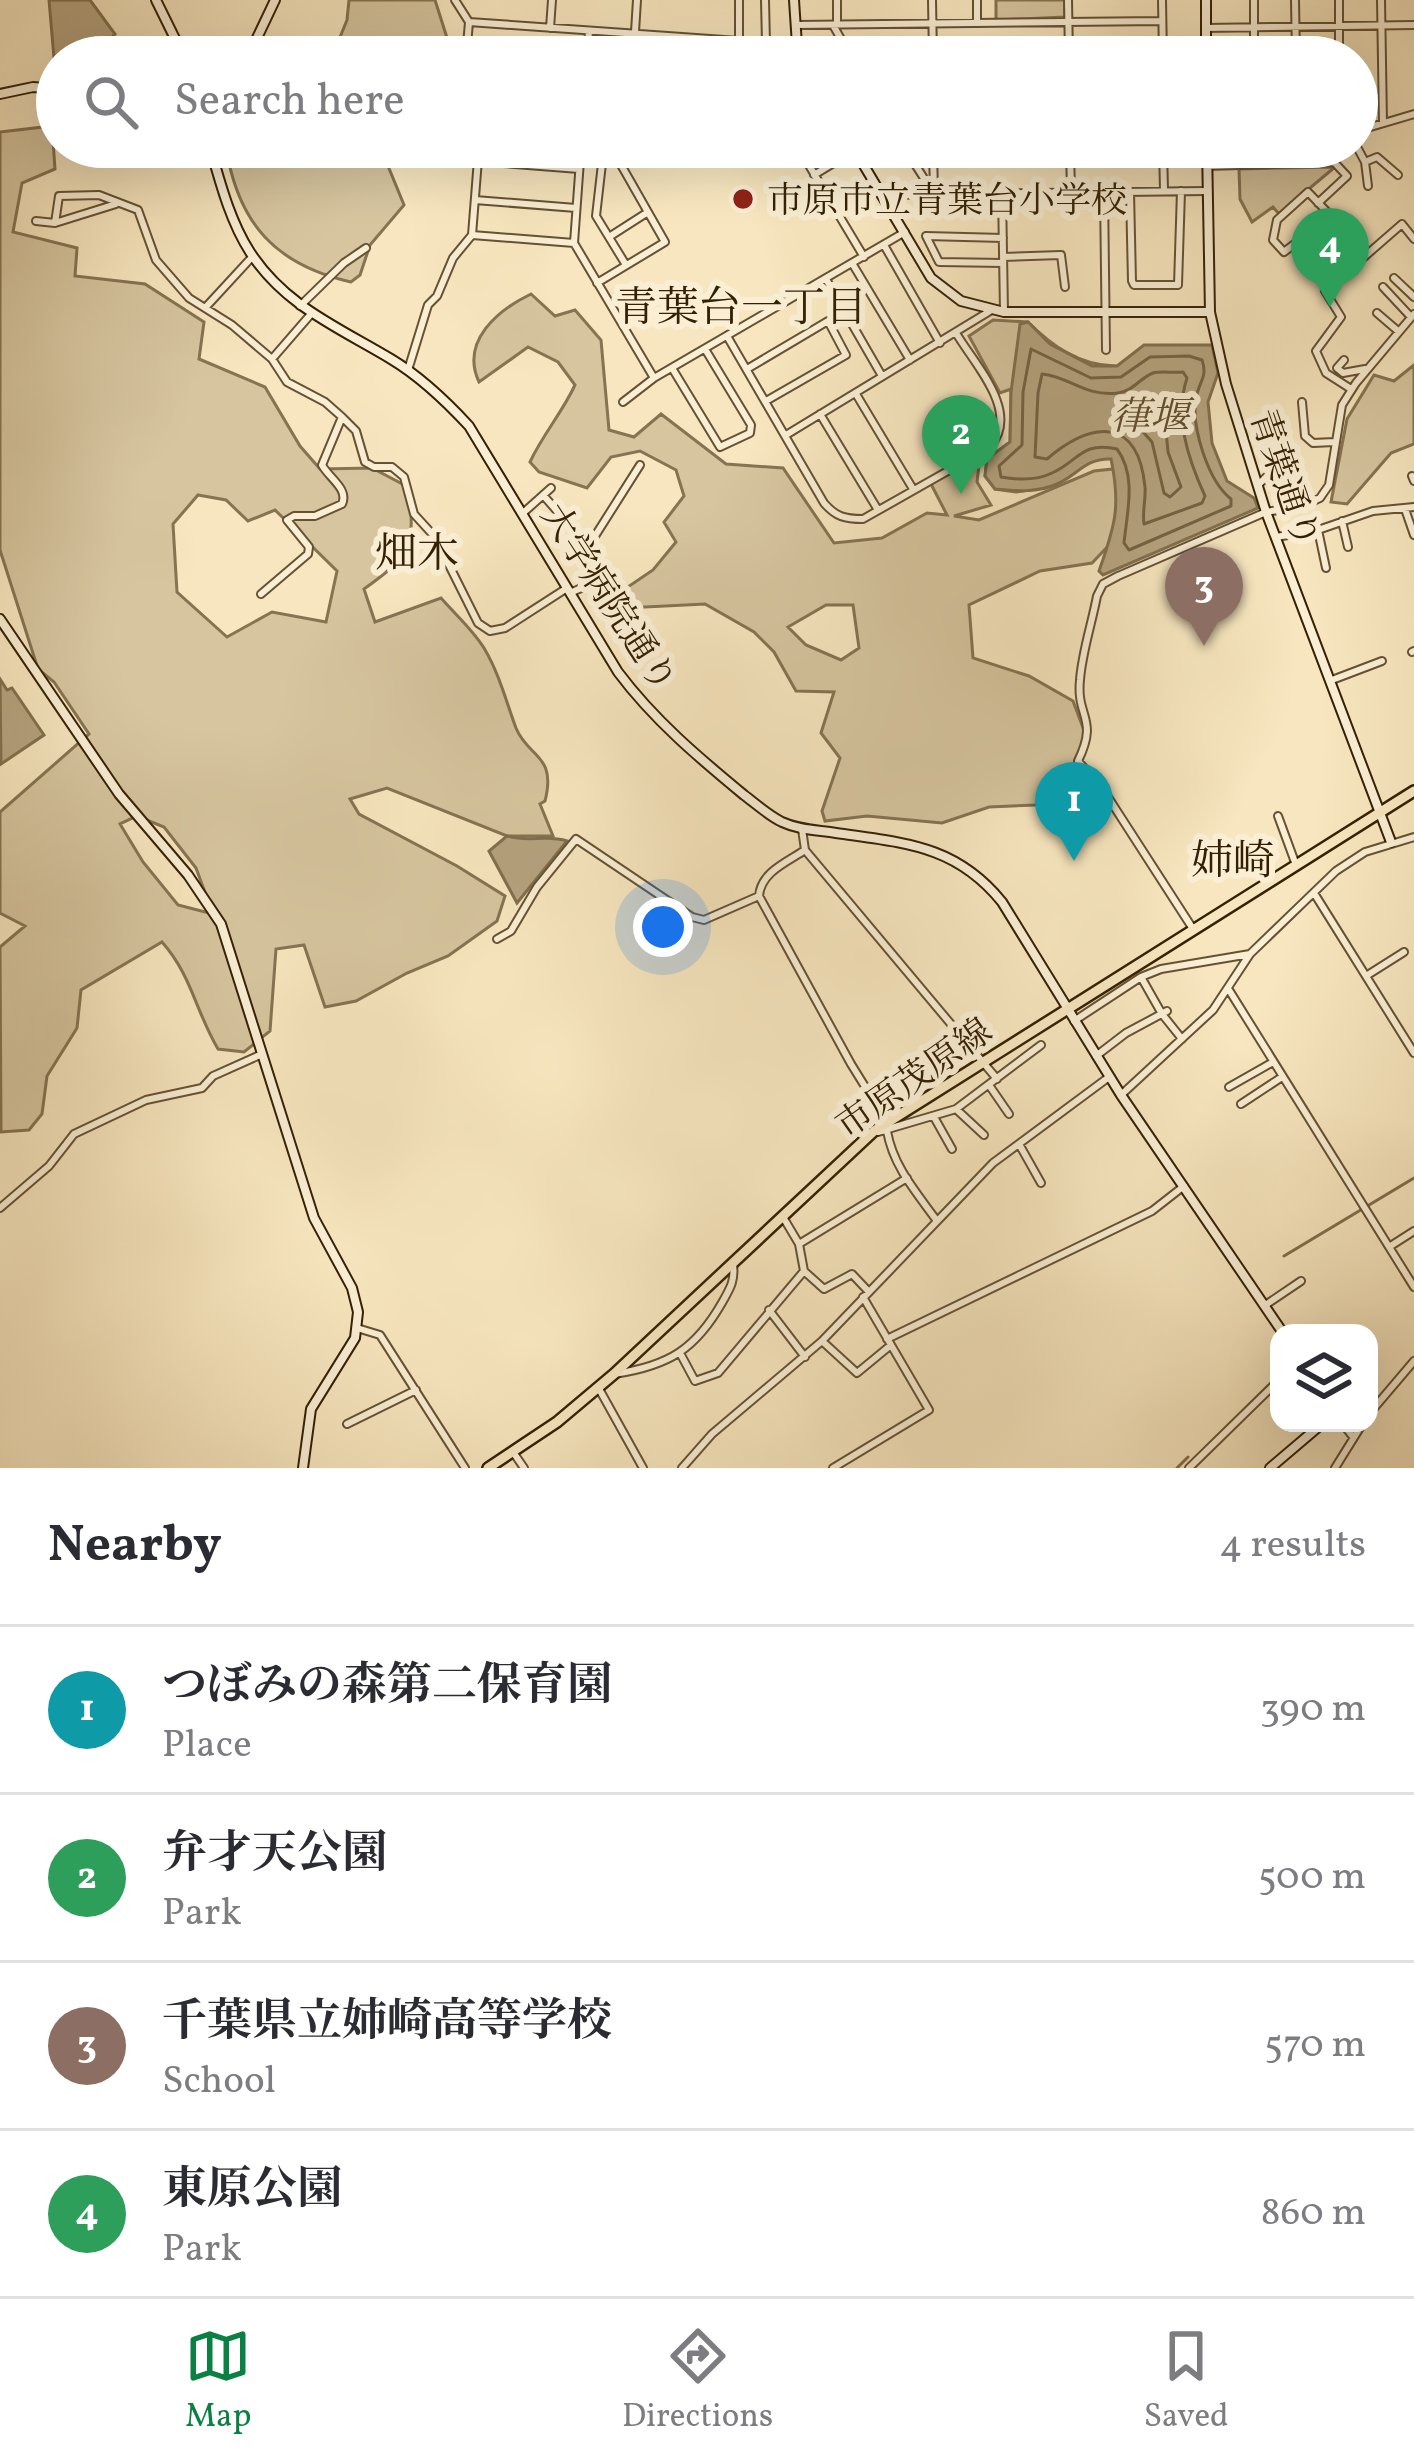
<!DOCTYPE html>
<meta charset="utf-8">
<style>
body{margin:0;font-family:Vollkorn,"Noto Serif JP",serif;background:#f7f7f7;color:#2b2b33}
.controls{position:absolute;right:36px;bottom:36px;display:grid;overflow:hidden;border-radius:24px;box-shadow:0 12px 48px #0002}
.controls button{width:108px;height:108px;display:grid;place-items:center;padding:0;border:0;border-bottom:3px solid #e1e1e2;background:#fff;color:#2b2b33;font:60px sans-serif}
.you{position:absolute;left:663px;top:927px;width:42px;height:42px;margin:-30px;border:9px solid #fff;border-radius:50%;background:#1a73e8;box-shadow:0 0 0 18px #1a73e833}
.badge{display:grid;place-items:center;width:78px;height:78px;border-radius:50%;background:#0b8043;color:#fff;font-size:39px;font-weight:700}
.pin{position:absolute;translate:-50% -99px;filter:drop-shadow(0 3px 6px #0008)}
.pin::after{content:'';position:absolute;top:63px;width:42px;height:36px;background:inherit;clip-path:polygon(0 0,100% 0,50% 100%)}
.list{margin:0;padding:0;list-style:none}
h2{display:flex;justify-content:space-between;align-items:center;height:156px;margin:0;padding:0 48px;font-size:51px}
h2 small{font-size:39px;font-weight:400;color:#7c7c81}
.list li{display:grid;grid-template-columns:78px 1fr auto;gap:36px;align-items:center;box-sizing:border-box;height:168px;padding:0 48px;border-top:3px solid #e1e1e2}
.list b{display:block;font-size:45px;white-space:nowrap}
.list p{margin:0;font-size:39px;white-space:nowrap;color:#7c7c81}
.list em{font-size:39px;font-style:normal;color:#7c7c81}
.icon{flex:none;width:66px;height:66px;fill:none;stroke:currentColor;stroke-width:2;stroke-linecap:round;stroke-linejoin:round}
.map{position:relative;flex:none;width:1414px;height:1468px;overflow:hidden}
.search{position:absolute;background:#fff;box-shadow:0 12px 48px #0002;left:36px;right:36px;top:36px;height:132px;display:flex;align-items:center;gap:30px;box-sizing:border-box;padding:0 42px;border-radius:66px;color:#7c7c81;font-size:45px}
.sheet{height:828px;background:#fff}
nav{display:flex;justify-content:space-around;align-items:center;box-sizing:border-box;height:168px;border-top:3px solid #e1e1e2;background:#fff;font-size:33px;color:#7c7c81}
nav a{display:grid;justify-items:center;gap:6px}
nav .on{color:#0b8043}
.map>svg:first-child{display:block}
.green{fill:#d6c59f;stroke:#857352;stroke-width:3;fill-rule:evenodd}
.water{fill:#b5a37f;stroke:#816f4e;stroke-width:3}
.lines{fill:none;stroke-linecap:round;stroke-linejoin:round}
.shore{stroke:#746242;stroke-width:3}
.stream{stroke:#816f4e;stroke-width:3}
.street-casing{stroke:#655233;stroke-width:10}
.secondary-casing{stroke:#342104;stroke-width:12}
.primary-casing{stroke:#342104;stroke-width:14}
.street{stroke:#faefd5;stroke-width:6}
.secondary{stroke:#faefd5;stroke-width:8}
.primary{stroke:#f7e6bf;stroke-width:9}
.poi-dot{fill:#8f2418;stroke:#faefd5;stroke-width:4.5}
.labels{text-anchor:middle;stroke-width:12;stroke-linejoin:round;paint-order:stroke}
.poi-label{font-size:36px;fill:#342104;stroke:#faefd5;text-anchor:start}
.street-label{font-size:36px;fill:#342104;stroke:#faefd5}
.water-label{font-size:39px;font-style:italic;fill:#614e2f;stroke:#faefd5}
.quarter-label{font-size:42px;fill:#342104;stroke:#faefd5}
</style>
<div class="map">
<svg width="1414" height="1468" viewBox="0 0 1414 1468">
<rect width="100%" height="100%" fill="#f7e6bf"/>
<filter id="stains"><feTurbulence type="fractalNoise" baseFrequency=".00167" numOctaves="4"/><feColorMatrix values="0 0 0 0 .2 0 0 0 0 .09 0 0 0 0 .02 0 0 0 .5 -.17"/></filter>
<radialGradient id="worn" r=".72"><stop offset=".6" stop-color="#630" stop-opacity="0"/><stop offset="1" stop-color="#630" stop-opacity=".3"/></radialGradient>
<path class="green" d="M349,0h86l13,41 -6,16h-110l15,-37z
M996,0h69v17l-69,3z
M52,126l3,43 -33,14 -9,49 64,16 -2,28 70,8 59,38 -5,37 66,28 35,59 20,23 52,-1 36,19c8,58 4,68 -44,102l11,33 66,-24c14,16 32,32 43,50 15,25 22,53 32,80 12,30 41,26 29,73l-5,3 13,32h-46l-120,-48 -37,11 9,15 98,52 48,30 -8,25 -49,35 -41,17 -51,28 -31,6 -21,-62 -28,4 -6,82 -26,21 -26,-3c-23,-39 -26,-73 -56,-107l-81,48 -4,38 -30,48 -5,38 -13,16 -28,2 -1,-185 25,-21 -25,-13v-101l89,-78 -35,-52 -16,-13 -38,-119v-418zM198,495l28,5 22,21 27,-11 62,61 -11,51 -54,-10 -45,25 -50,-45 -4,-68zM137,816l27,11 32,41 17,46 -35,-9 -35,-43 -23,-38z
M226,147h170l-10,14 18,44 -34,40 -10,30 -9,7c-75,-17 -113,-58 -125,-135z
M1335,167l-56,47 -6,-7 -21,15 -12,-23 -1,-30z
M531,294l24,22 20,-6 26,30 8,90 25,7 27,-23 65,50 57,4 51,75 48,-5 45,-25 20,2 -16,-31 49,-27 -3,25 14,23 -37,11 25,4 115,-49 19,-2 6,22 -7,51 -20,21 -52,8 -71,34 4,53 56,18 44,25 12,32 -10,41 -39,31 -47,2 -47,16 -75,-7 -42,5 -3,-10 18,-53 -19,-25 13,-41 -38,-1 -22,-39 -20,-20 -49,-28 -79,4 -7,-15 34,-23 23,-28 -12,-20 20,-26 -8,-26 -36,-19 -29,6 -24,31 -48,-16 -9,-10c13,-28 32,-49 45,-77l-17,-23 -30,-15 -49,35c-19,-41 19,-72 52,-88zM826,605h27l6,43 -18,12 -35,-15 -18,-18z
M993,320l35,2c24,24 51,43 86,44l-69,122 -29,4 -21,-3 -10,-13 2,-17 23,-17 1,-53 -11,4 -31,-57z
M1414,365v79l-23,9 -44,51 -16,-2 16,-83 27,-44 20,6z"/>
<path class="water" d="M49,0h41l25,34 -3,3 10,20 -68,1z
M1028,322l22,22 42,22h25l27,-21h68l6,28 -10,29 4,41 15,38 27,17 4,10 -155,67 -4,-4c16,-45 22,-65 12,-112 -26,-1 -33,16 -54,25 -20,9 -41,7 -62,5l-10,-13 2,-17 23,-17 1,-50 9,-68z
M0,679l7,11 5,-2 32,47 -43,29z
M507,836c22,7 39,-2 60,5l-50,62 -28,-52z"/>
<g class="lines">
<path class="shore" d="M1031,349l60,29 30,-1 29,-20 39,-1 13,4c6,16 -3,22 -6,38 -5,29 12,83 35,101v7l-102,44 -5,-7c3,-31 13,-67 -7,-94 -36,-8 -38,12 -65,24 -16,8 -34,7 -51,4l-2,-11 23,-21 1,-53z
M1183,372l4,6c-13,39 1,81 18,118l-3,7 -58,21c-2,-12 2,-24 1,-37 -7,-71 -53,-66 -98,-28l-12,-2 3,-64 4,-19c29,3 42,23 76,19 15,-2 22,-15 35,-20 7,-2 22,0 30,-1z
M1155,394l8,5 5,53 13,35 -11,10 -6,-4 -12,-51 -24,-27 2,-6z"/>
<path class="stream" d="M1284,1256l130,-78
M1177,1468l11,-11"/>
<g class="street-casing">
<path id="street" d="M455,0l14,22 -3,35
M739,0v41
M765,0l1,43
M837,0v25
M932,0l1,57
M977,0v23
M1068,0l1,57
M1162,0l1,57
M1254,0v57
M1295,0l1,57
M1339,0v57
M1381,0l2,123
M469,22l328,23
M795,25l367,-4
M833,25l18,32
M550,28l2,-28
M1205,28l209,-3
M635,32l2,-32
M587,57l2,-26
M676,57l2,-20
M1357,131l57,-17
M581,147l-7,96 80,135
M798,147l66,110
M904,147l30,47
M1163,147l1,44
M1254,147v17
M1298,147v16
M1357,147l8,15 12,-5 21,18
M1070,148l1,45
M933,151l230,-3
M933,151l1,40
M478,161l101,8
M1365,162l3,24
M1207,166l127,-4 4,-15
M814,175l41,-25
M1104,192l2,158
M1130,192l2,89 2,4h44l3,-94
M1308,192l23,24 -47,36 -11,-12 4,-20z
M1002,193l2,119
M882,195l325,-4
M475,200l101,8
M1318,203l29,-27 -13,-14
M36,221l19,2 61,-19
M55,223l4,-27 40,-1 39,15 18,50 33,38 43,27 40,34 15,23 38,20 17,15 14,14 9,31 9,5h18l12,10 10,37 21,23 43,86 12,8 15,-3 62,-40
M472,235l102,8
M609,237l39,-25
M1003,238l-77,-2 13,26 64,1
M884,245l56,98
M1003,257l58,-2 4,32
M852,263l58,97
M1394,278l20,19
M826,279l56,97
M597,283l68,-41 -49,-86 -13,-1 -7,61 30,49
M1383,287l28,30
M300,306l44,-43 22,-15
M205,308l48,-52
M1377,313l21,18
M727,336l97,167c12,14 21,16 39,16l127,-72c31,-35 -15,-82 -34,-114
M272,359l39,-45
M1344,360l-7,8 6,5 22,-4
M672,368l48,79 30,-14 1,-8 -46,-76
M747,369l81,-48 18,34 -80,46
M408,370l20,-65 9,-9 16,-38 19,-23 7,-88
M1351,389l-25,-16 -10,-22 25,-34 -16,-26 77,-67 12,15
M856,394l57,95
M623,402l31,-24 251,-146
M1302,402l3,34 8,7 21,-1
M820,414l58,96
M786,435l204,-124
M1294,467l15,35
M1412,476l2,5
M1258,485l28,-27
M543,495l14,16
M1405,509l9,26
M523,513l28,-25
M1342,521l6,26
M1318,530l8,38
M1276,537l42,-7 55,-19 41,-4
M570,593l18,-8 -5,-30 57,-90
M261,594l47,-40 1,-7 -22,-27 7,-4h21l27,-12c7,-15 -13,-26 -20,-39l20,-48
M1412,652l2,-1
M1332,680l50,-19
M1278,816l18,49
M802,829l3,21 192,229
M805,850c-18,12 -44,22 -46,46l92,168 36,58
M1314,893l100,160
M1193,929l-89,-138 -26,-30c21,-43 -2,-43 2,-81 2,-28 12,-57 17,-84l6,-12 15,-8 148,-64 36,-6 18,-8 9,-13 13,-80 14,-22 58,-69
M497,939l14,-8 26,-44 39,-48 116,78 12,3 55,-24
M1366,976l38,-24
M1141,977l21,37 20,25
M1229,990l185,297
M1074,1021l67,-44 20,-8 89,-15
M1096,1056l30,-23 41,-22
M989,1085l20,29
M1229,1087l44,-25
M1121,1095l92,-85 37,-56 86,-83 29,-19 49,-15
M1241,1104l41,-27
M956,1109l28,26
M934,1117l18,32
M887,1131c6,35 29,61 50,90
M878,1132l78,-23 85,-64
M1019,1144l22,39
M0,1208l49,-42 25,-32 72,-34 56,-12 11,-12 49,-22
M799,1244l108,-66
M1389,1247l25,-16
M804,1271l20,18 28,-15 17,18
M1264,1306l37,-25
M769,1310l36,47
M357,1328l23,7 85,133
M887,1339l265,-128 32,-25
M822,1341l35,32 34,-28
M680,1353l15,28 23,-8 86,-102 -5,-27 -16,-27
M614,1374c55,-8 82,-25 109,-73 8,-14 12,-21 10,-37
M598,1387l45,81
M1369,1414l45,-53
M1342,1423l11,14
M347,1424l69,-34
M513,1452l11,16
M682,1468l30,-34 110,-93 171,-178 116,-86
M833,1468l96,-58 -66,-113
M1189,1468l90,-88
M1335,1468l28,-45"/>
</g>
<g class="secondary-casing">
<path id="secondary" d="M156,0l28,57
M794,0l3,45 5,12
M248,57l27,-57
M1206,57v-57
M0,94l33,-7 24,2
M210,147c10,35 20,74 40,105 35,54 88,75 141,107 30,18 54,41 78,67l149,246c36,48 80,85 126,123 12,9 24,20 38,27 17,8 36,8 54,11 69,10 120,12 166,69l119,193 162,238
M853,147l78,131 30,23 43,11h206
M1207,147l3,165 16,72 40,128 125,330
M0,619l119,175 69,81 33,49 93,294 38,70 6,24 -3,26 -44,71 -8,59
M1270,1468l53,-45"/>
</g>
<g class="primary-casing">
<path id="primary" d="M488,1468l69,-46 57,-48 260,-243 540,-340"/>
</g>
<use href="#street" class="street"/>
<use href="#secondary" class="secondary"/>
<use href="#primary" class="primary"/>
</g>
<circle class="poi-dot" cx="743" cy="199" r="12"/>
<g class="labels">
<g class="poi-label">
<text x="767" y="212">市原市立青葉台小学校</text>
</g>
<g class="street-label">
<text transform="translate(1286 478) rotate(71)" y="13">青葉通り</text>
<text transform="translate(610 597) rotate(57)" y="13">大学病院通り</text>
<text transform="translate(913 1077) rotate(-35)" y="13">市原茂原線</text>
</g>
<g class="water-label">
<text x="1150" y="429">葎堰</text>
</g>
<g class="quarter-label">
<text x="741" y="321">青葉台一丁目</text>
<text x="417" y="567">畑木</text>
<text x="1233" y="874">姉崎</text>
</g>
</g>
<rect width="100%" height="100%" filter="url(#stains)"/>
<rect width="100%" height="100%" fill="url(#worn)"/>
</svg>
<div class="controls">
<button><svg class="icon" aria-label="layers" viewBox="0 0 24 24"><path d="M12 4l9 5-9 5-9-5zM3 14l9 5 9-5"/></svg></button>
</div>
<div class="you"></div>
<div class="pin badge" style="left:1074px;top:861px;background:#0f9aa8">1</div>
<div class="pin badge" style="left:961px;top:494px;background:#2e9e5b">2</div>
<div class="pin badge" style="left:1204px;top:646px;background:#8d6e63">3</div>
<div class="pin badge" style="left:1330px;top:307px;background:#2e9e5b">4</div>
<div class="search"><svg class="icon" aria-label="search" viewBox="0 0 24 24"><circle cx="10" cy="10" r="6"/><path d="M15 15l6 6"/></svg>Search here</div>
</div>
<section class="sheet">
<h2>Nearby<small>4 results</small></h2>
<ul class="list">
<li><span class="badge" style="background:#0f9aa8">1</span><div><b>つぼみの森第二保育園</b><p>Place</p></div><em>390 m</em></li>
<li><span class="badge" style="background:#2e9e5b">2</span><div><b>弁才天公園</b><p>Park</p></div><em>500 m</em></li>
<li><span class="badge" style="background:#8d6e63">3</span><div><b>千葉県立姉崎高等学校</b><p>School</p></div><em>570 m</em></li>
<li><span class="badge" style="background:#2e9e5b">4</span><div><b>東原公園</b><p>Park</p></div><em>860 m</em></li>
</ul>
</section>
<nav>
<a class="on"><svg class="icon" aria-label="map" viewBox="0 0 24 24"><path d="M3 6l6-2 6 2 6-2v14l-6 2-6-2-6 2zM9 4v14M15 6v14"/></svg>Map</a>
<a><svg class="icon" aria-label="directions" viewBox="0 0 24 24"><path d="M12 3l9 9-9 9-9-9zM9 14v-3h6M13 9l2 2-2 2"/></svg>Directions</a>
<a><svg class="icon" aria-label="saved" viewBox="0 0 24 24"><path d="M7 4h10v16l-5-4-5 4z"/></svg>Saved</a>
</nav>
